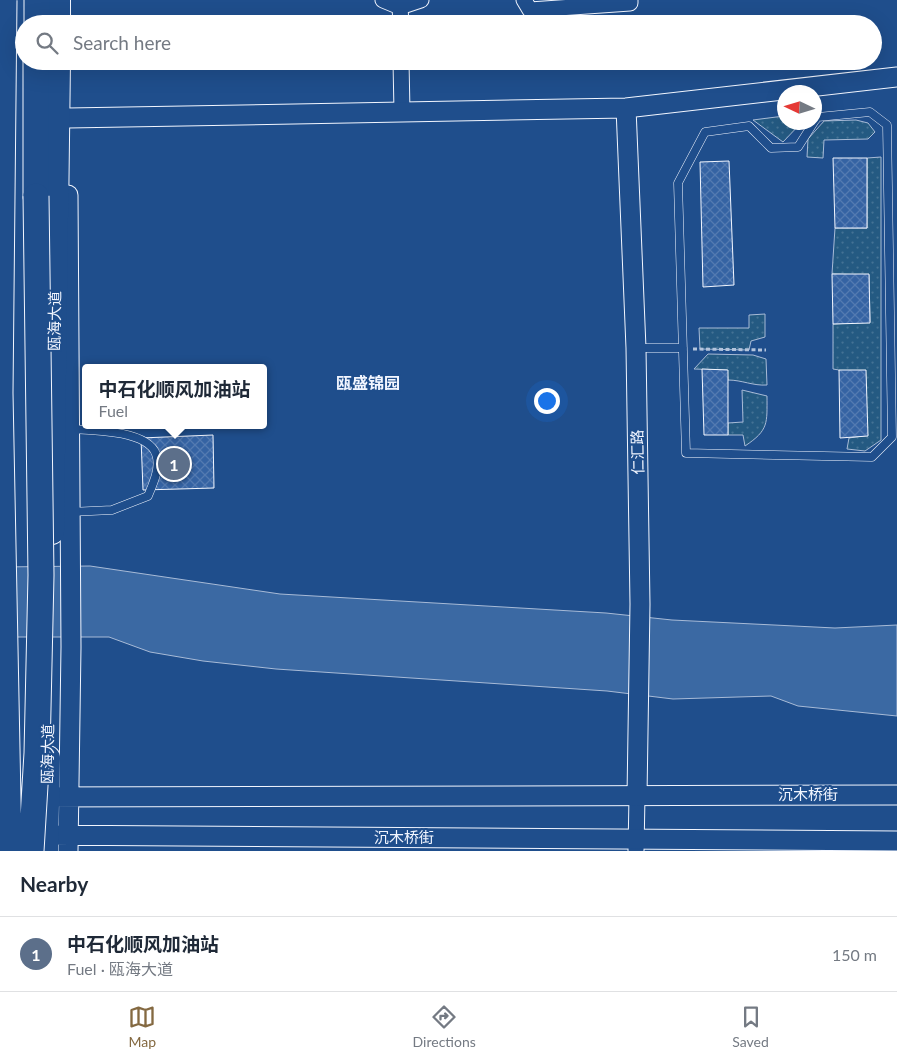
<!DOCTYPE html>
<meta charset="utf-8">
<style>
body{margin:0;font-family:Lato,"Noto Sans SC",sans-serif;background:#f6f6f7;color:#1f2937}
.compass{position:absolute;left:777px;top:85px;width:45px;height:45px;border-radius:50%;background:#fff;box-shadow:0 5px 20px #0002;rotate:274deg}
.you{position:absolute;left:546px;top:400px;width:18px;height:18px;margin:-12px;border:4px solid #fff;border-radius:50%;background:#1a73e8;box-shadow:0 0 0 8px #1a73e833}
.badge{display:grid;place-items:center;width:32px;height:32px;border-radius:50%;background:#846941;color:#fff;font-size:16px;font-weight:700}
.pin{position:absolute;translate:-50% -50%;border:2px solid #fff;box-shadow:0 1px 5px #0006}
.popup{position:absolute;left:82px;top:364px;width:185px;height:65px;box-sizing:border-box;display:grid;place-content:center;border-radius:5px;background:#fff;filter:drop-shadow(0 1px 4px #0005);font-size:16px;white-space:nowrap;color:#747a83}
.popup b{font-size:19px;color:#1f2937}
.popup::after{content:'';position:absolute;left:50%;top:100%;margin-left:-10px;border:10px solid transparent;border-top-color:#fff}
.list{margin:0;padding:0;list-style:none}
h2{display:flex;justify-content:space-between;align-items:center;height:65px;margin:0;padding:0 20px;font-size:21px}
h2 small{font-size:16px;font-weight:400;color:#747a83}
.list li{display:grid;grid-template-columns:32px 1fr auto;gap:15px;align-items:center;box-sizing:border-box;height:75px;padding:0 20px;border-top:1px solid #e0e1e3}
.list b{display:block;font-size:19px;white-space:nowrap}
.list p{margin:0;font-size:16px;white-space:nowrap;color:#747a83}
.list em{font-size:16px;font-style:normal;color:#747a83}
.icon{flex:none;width:28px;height:28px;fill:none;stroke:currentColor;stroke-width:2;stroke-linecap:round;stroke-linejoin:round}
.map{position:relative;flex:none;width:897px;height:851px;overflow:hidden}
.search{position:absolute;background:#fff;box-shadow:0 5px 20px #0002;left:15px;right:15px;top:15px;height:55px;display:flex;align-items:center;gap:12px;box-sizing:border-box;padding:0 18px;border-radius:28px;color:#747a83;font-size:19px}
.sheet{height:140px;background:#fff}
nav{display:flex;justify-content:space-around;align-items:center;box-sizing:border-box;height:70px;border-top:1px solid #e0e1e3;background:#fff;font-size:14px;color:#747a83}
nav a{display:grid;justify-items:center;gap:2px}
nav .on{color:#846941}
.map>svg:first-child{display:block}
.grass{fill:url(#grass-dots);stroke:#a8bbd7}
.water{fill:#3b69a3;stroke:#a8bbd7}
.building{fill:url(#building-cross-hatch);stroke:#f2f6ff}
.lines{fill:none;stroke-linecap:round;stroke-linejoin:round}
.service-casing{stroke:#f2f6ff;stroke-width:9}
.minor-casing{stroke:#f2f6ff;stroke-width:17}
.tertiary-casing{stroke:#f2f6ff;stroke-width:21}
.primary-casing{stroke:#f2f6ff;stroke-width:26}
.trunk-casing{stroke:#f2f6ff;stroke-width:27}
.path{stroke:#b3c4dc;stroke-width:3;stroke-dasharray:4 2.5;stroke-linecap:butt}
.service{stroke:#1f4e8c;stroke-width:8}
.minor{stroke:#1f4e8c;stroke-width:15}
.tertiary{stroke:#1f4e8c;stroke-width:19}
.primary{stroke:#1f4e8c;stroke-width:24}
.trunk{stroke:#1f4e8c;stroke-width:25}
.trunk-bridge-casing{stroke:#f2f6ff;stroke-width:27;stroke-linecap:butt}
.trunk-bridge{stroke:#1f4e8c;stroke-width:25}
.labels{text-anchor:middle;stroke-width:4;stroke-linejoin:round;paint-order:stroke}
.street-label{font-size:15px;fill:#f2f6ff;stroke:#1f4e8c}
.neighbourhood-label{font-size:16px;font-weight:bold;fill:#f2f6ff;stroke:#1f4e8c}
</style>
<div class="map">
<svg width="897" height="851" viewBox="0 0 897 851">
<defs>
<pattern id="grass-dots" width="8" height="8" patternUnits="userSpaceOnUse" patternTransform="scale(1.25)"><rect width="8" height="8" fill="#245a82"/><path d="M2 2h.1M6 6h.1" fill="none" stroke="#447295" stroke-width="1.8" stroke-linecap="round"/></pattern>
<pattern id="building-cross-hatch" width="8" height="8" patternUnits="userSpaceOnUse" patternTransform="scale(1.25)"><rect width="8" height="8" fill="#3563a3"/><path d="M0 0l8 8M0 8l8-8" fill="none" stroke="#537ab1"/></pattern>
</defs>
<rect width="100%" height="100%" fill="#1f4e8c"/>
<path class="grass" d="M784,116v6l17,1 -18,19 -30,-22z
M856,120l12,3 7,9 -7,7 -44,1 -1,18 -16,-1 1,-18 16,-18z
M881,157v283l-16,11 -18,-2 2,-11 19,-3 -29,-65 -6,-1v-45l37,-2 -1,-47 -37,-1 3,-46h32v-70z
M765,314v23l-14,4 -2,9 -49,-1 -1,-21h50v-13z
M708,354l45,1 13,4 1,26c-14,1 -25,-5 -39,-5l-1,-10 -33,-1z
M742,390l25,6c0,27 2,34 -22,50l-2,-11h-15v-12l15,-1z"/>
<path class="water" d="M90,566l190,28 326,19 66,7 163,8 62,-3v91l-99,-10 -27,-10 -98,3 -66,-8 -331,-22 -73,-8 -53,-9 -41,-15h-109v-70z"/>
<path class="building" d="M833,158h34v70h-32z
M729,161l5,124 -31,2 -3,-125z
M832,274h37l1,49 -37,1z
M702,369l26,1v65h-24z
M839,370h27l2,66 -28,2z
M213,435l1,53 -71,2 -2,-52z"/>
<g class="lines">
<g class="service-casing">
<path id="service" d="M814,122l-16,25 -27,1 -22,-22 -44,6 -27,51 8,270 186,4 20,-20 -5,-312 -17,-13 -52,5 -4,5
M637,348h46
M69,429c22,1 78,1 87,25 5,13 -3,30 -8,42l-36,14 -42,2"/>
</g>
<g class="minor-casing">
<path id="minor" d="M383,0l17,7 21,-7
M524,0l6,10 100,-7v-3
M400,7l1,17
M401,61l1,51
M636,851l1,-55"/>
</g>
<g class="tertiary-casing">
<path id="tertiary" d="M626,108l10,240 4,256 -3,192
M68,118l558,-10 271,-31
M33,797l864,-2
M34,835l863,6
M68,851l3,-204 -3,-452"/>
</g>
<g class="primary-casing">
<path id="primary" d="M58,24v-24
M52,532l6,-471
M46,851l2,-93"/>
</g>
<g class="trunk-casing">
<path id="trunk" d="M37,24v-24
M36,196v-135"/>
</g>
<path class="path" d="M693,349l73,1"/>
<use href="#service" class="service"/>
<use href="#minor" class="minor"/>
<use href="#tertiary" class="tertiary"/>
<use href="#primary" class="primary"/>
<use href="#trunk" class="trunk"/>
<g class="trunk-bridge-casing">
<path id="trunk-bridge" d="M4,0l-4,393 9,458
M31,851l6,-98 4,-178 -5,-379"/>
</g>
<use href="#trunk-bridge" class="trunk-bridge"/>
</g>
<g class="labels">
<g class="street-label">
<text transform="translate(55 321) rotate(-89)" y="5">瓯海大道</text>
<text transform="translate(638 452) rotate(-91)" y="5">仁汇路</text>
<text transform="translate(48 754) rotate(-89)" y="5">瓯海大道</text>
<text x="808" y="800">沉木桥街</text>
<text x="404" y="843">沉木桥街</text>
</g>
<g class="neighbourhood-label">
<text x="368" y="389">瓯盛锦园</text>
</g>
</g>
</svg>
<svg class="compass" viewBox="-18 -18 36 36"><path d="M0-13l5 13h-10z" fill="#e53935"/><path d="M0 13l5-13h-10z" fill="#747a83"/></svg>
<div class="you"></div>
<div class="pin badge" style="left:174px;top:464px;background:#5c6f8a">1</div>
<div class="popup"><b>中石化顺风加油站</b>Fuel</div>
<div class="search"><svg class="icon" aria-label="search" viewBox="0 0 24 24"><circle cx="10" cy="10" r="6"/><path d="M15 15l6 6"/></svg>Search here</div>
</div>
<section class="sheet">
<h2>Nearby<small></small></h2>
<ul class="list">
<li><span class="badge" style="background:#5c6f8a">1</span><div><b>中石化顺风加油站</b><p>Fuel · 瓯海大道</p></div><em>150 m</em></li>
</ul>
</section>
<nav>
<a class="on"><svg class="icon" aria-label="map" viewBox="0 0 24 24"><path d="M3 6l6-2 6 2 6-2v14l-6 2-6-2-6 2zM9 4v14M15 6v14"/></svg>Map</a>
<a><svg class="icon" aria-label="directions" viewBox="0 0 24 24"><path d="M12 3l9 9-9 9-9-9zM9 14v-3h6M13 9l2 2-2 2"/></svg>Directions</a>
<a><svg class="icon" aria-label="saved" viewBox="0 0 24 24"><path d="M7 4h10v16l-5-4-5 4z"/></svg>Saved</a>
</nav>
